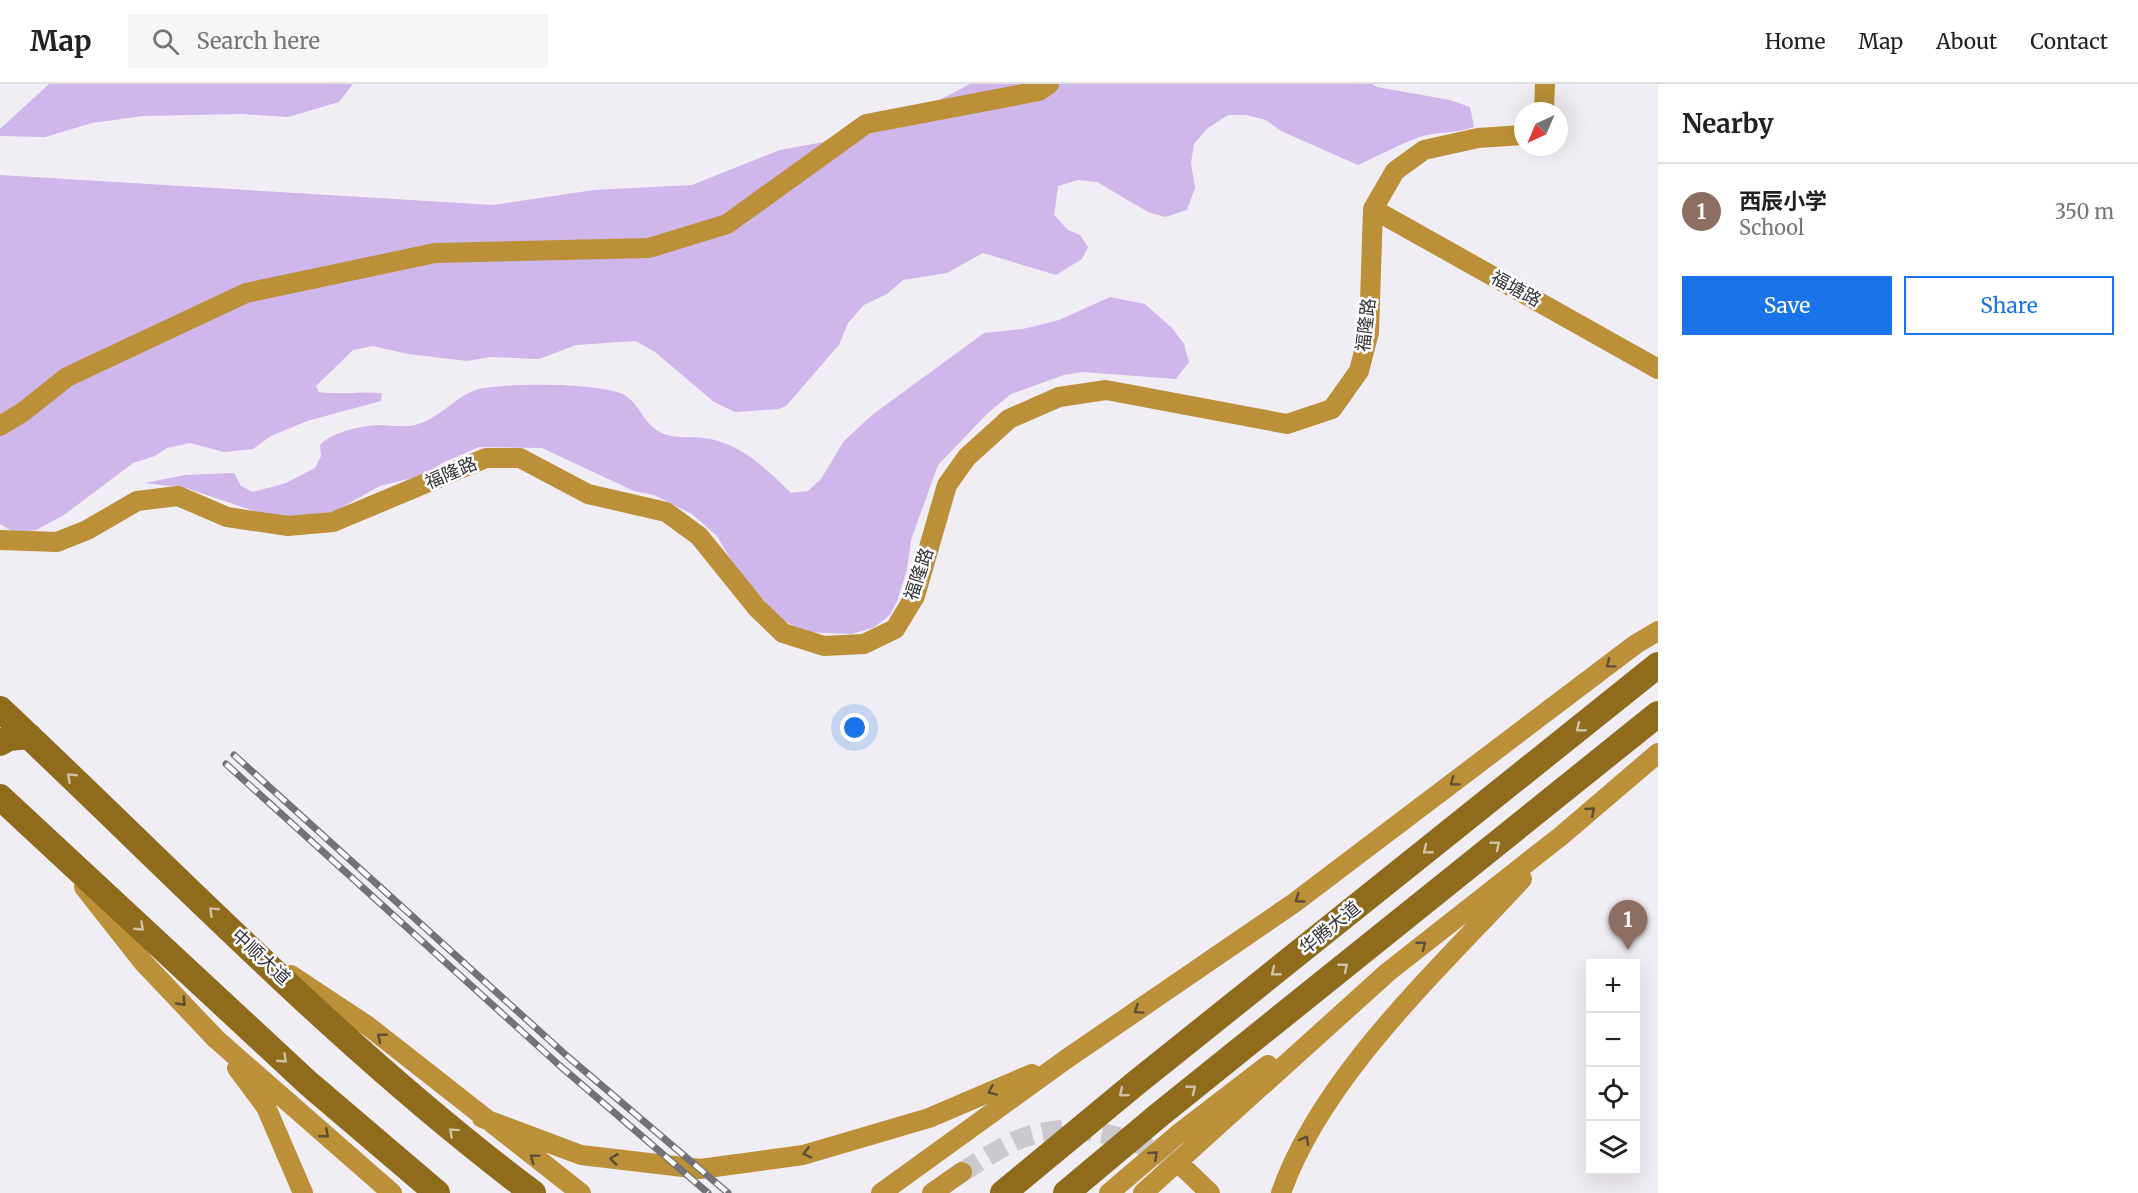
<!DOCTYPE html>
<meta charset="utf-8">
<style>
body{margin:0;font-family:Merriweather,"Noto Sans SC",serif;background:#f6f6f6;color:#222}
.controls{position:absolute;right:18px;bottom:18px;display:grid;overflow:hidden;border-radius:0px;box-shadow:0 6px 24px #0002}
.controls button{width:54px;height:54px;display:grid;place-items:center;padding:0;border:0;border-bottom:2px solid #e0e0e0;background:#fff;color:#222;font:30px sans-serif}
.compass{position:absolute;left:1514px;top:18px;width:54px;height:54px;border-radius:50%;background:#fff;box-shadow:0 6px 24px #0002;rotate:224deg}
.you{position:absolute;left:855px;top:644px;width:21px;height:21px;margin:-15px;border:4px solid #fff;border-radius:50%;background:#1a73e8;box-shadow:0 0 0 9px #1a73e833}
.badge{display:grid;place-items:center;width:39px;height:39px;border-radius:50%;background:#1a73e8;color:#fff;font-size:20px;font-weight:700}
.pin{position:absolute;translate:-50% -50px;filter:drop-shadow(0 2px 3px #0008)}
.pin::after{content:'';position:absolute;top:32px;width:21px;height:18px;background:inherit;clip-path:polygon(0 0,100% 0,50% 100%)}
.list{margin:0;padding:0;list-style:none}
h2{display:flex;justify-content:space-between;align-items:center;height:78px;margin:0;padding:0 24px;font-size:26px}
h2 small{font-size:20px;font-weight:400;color:#767676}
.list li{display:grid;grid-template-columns:39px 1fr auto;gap:18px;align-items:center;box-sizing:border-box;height:96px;padding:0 24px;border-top:2px solid #e0e0e0}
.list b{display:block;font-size:22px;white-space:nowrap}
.list p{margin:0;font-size:20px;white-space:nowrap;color:#767676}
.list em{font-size:20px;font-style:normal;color:#767676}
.actions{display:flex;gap:12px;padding:18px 24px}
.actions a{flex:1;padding:14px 0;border:2px solid #1a73e8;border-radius:0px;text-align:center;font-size:21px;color:#1a73e8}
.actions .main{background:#1a73e8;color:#fff}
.icon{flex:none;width:33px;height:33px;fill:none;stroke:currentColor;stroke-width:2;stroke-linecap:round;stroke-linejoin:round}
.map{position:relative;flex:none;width:1658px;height:1109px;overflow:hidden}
header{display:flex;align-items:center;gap:36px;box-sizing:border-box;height:84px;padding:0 30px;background:#fff;border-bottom:2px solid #e0e0e0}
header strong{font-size:28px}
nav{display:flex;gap:33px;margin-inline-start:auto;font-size:21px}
.search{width:420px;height:54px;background:#f6f6f6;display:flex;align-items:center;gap:15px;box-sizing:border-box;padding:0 21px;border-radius:0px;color:#767676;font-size:22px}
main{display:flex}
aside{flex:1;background:#fff}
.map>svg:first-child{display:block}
.green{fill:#cfb6eb}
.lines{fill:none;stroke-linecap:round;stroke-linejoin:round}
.secondary-tunnel{stroke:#cbc8ce;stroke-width:20;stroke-dasharray:20 10;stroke-linecap:butt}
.secondary{stroke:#bb9038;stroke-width:20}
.highway{stroke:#8f6b1c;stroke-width:26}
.rail-casing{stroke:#747276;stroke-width:7}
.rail{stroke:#fdfcfe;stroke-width:4.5;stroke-dasharray:14;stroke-linecap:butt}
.oneway{stroke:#5c4f36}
.oneway2{stroke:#d1c2a4}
.labels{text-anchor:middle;stroke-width:5;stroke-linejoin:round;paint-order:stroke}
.street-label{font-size:18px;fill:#343335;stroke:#fdfcfe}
</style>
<header>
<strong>Map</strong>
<div class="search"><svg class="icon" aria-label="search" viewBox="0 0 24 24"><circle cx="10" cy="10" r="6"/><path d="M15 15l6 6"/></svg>Search here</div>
<nav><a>Home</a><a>Map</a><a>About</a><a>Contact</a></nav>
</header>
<main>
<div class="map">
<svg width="1658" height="1109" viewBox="0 0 1658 1109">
<rect width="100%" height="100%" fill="#f1edf4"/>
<path class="green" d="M49,0h304l-14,18 -51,15 -47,-3 -98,2 -51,7 -47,14 -45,-1v-7z
M970,0h402l5,3 73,13 20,7 4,20c-20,7 -36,4 -55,10 -21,8 -41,19 -61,28l-77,-34 -15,-11 -20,-5h-18l-20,13 -14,16 -3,19 4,25 -8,22 -22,7 -17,-5 -51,-30 -19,-2 -20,6 -4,29 14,15 12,5 8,12 -6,12 -26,16 -73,-22 -36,20 -44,7 -16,14 -23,11 -16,18 -9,22 -53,61 -8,3 -43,3 -21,-10 -59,-50 -19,-11 -60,4 -37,14 -48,-2 -24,4 -59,-7 -35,-8 -20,4 -37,36 3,6c21,3 41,-1 63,1l-1,8 -74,20 -36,15 -18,13 -29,3 -34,-9 -23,5 -12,8 -22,7 -69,52 -28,15 -21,3 -15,-9v-349l493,30 101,-15 98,-5 88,-35 98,-18z
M1110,213l35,7 27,24 12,16 5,18 -13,17 -94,-7 -18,3 -53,19 -23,19 -50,52 -27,75 -4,29 -9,30 -8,16 -17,13 -22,6 -47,-2 -26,-15 -44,-52 -17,-29 -25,-22 -38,-19 -20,-4 -92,-43 -63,-1 -35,15 -20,13 -44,11 -45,25 -38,7 -34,-4 -77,-26 -41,-5 40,-8 49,-2 7,13 12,6 33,-9 29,-15 6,-12 -1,-11c12,-13 41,-19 59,-20 12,0 24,3 36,0 23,-6 37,-25 58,-34 22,-9 133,-9 153,5 15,10 18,30 38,38 13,5 27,2 40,4 37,5 61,30 87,55l17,-2 13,-12 23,-38 28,-26 112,-82 39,-4 36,-9z"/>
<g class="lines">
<path class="secondary-tunnel" d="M962,1088c17,-10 34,-22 53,-31 49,-22 111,-9 155,19"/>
<path class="secondary" d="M1544,27l1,-27
M1373,125l285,160
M0,342l23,-14 44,-35 179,-84 189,-40 214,-5 78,-24 139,-100 173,-33 10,-7
M0,456l57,2 30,-12 50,-29 41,-5 49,21 61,9 45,-4 153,-64h34l68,36 78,18 33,24 58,72 26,25 41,13 40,-2 31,-15 20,-33 32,-111 20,-28 42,-38 50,-22 47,-7 181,34 45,-15 27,-38 10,-39 4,-123 22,-38 29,-21 54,-12 45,-3
M84,803l59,75 73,77 176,154
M291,891l77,51 213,167
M237,984l29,39 37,86
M482,1034l99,37 119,14 103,-14 126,-37 103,-44
M1185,1085l25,24
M881,1109l184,-133 229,-157 342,-259 22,-13
M932,1109l30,-21
M1109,1109l68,-58 91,-70
M1143,1109l245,-221 173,-136 97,-83
M1281,1109c41,-117 158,-224 241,-314"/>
<path class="highway" d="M0,625c175,164 341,340 533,484
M0,659l9,-5 20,-2
M0,713l308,286 129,110
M1003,1109l133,-110 522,-418
M1066,1109l93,-78 499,-401"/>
<g class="rail-casing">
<path id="rail" d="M234,671l333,301 161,137
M226,680l333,301 149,128"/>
</g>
<use href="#rail" class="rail"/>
</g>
<defs><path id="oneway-chevron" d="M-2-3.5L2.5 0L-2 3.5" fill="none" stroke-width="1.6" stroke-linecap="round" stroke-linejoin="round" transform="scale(1.5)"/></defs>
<g class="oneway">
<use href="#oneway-chevron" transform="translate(1610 580) rotate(143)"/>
<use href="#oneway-chevron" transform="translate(1454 698) rotate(143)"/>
<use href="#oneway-chevron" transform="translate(1591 727) rotate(-41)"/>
<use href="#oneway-chevron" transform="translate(1299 815) rotate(144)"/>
<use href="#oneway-chevron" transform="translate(1422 861) rotate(-38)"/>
<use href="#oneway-chevron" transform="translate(182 918) rotate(46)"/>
<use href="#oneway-chevron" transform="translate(1138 926) rotate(146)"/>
<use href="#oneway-chevron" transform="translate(381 953) rotate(-141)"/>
<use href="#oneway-chevron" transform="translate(992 1007) rotate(157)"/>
<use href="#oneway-chevron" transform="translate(325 1050) rotate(41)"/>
<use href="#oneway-chevron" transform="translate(1305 1056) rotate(-61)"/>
<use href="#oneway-chevron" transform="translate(807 1069) rotate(166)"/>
<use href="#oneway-chevron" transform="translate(1154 1071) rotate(-41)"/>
<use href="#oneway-chevron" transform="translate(534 1074) rotate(-143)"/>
<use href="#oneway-chevron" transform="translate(614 1075) rotate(-173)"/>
</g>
<g class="oneway2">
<use href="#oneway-chevron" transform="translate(1580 644) rotate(141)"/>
<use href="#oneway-chevron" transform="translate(71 693) rotate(-136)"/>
<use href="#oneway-chevron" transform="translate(1496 761) rotate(-39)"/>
<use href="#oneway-chevron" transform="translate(1427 766) rotate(141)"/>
<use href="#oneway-chevron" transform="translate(213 827) rotate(-136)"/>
<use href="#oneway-chevron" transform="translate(140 843) rotate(43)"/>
<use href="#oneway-chevron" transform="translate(1344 883) rotate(-39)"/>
<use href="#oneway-chevron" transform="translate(1275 888) rotate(141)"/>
<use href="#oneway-chevron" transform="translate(283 975) rotate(43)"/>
<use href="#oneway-chevron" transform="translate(1192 1005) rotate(-38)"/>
<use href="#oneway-chevron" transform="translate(1123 1009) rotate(140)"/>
<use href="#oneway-chevron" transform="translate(453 1048) rotate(-138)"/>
</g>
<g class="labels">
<g class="street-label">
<text transform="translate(1516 205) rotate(29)" y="6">福塘路</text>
<text transform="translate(1366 241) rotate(-83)" y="6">福隆路</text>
<text transform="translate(451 389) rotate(-23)" y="6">福隆路</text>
<text transform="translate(919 490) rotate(-71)" y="6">福隆路</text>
<text transform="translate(1330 844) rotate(-39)" y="6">华腾大道</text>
<text transform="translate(261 873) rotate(43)" y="6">中顺大道</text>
</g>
</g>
</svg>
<div class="controls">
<button>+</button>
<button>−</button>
<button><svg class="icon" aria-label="locate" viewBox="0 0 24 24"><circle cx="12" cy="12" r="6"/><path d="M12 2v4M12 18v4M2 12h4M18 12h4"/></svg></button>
<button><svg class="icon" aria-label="layers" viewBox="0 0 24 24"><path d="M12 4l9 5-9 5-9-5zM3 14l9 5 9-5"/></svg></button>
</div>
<svg class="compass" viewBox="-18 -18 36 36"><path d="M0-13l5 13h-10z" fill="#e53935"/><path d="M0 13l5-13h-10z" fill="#767676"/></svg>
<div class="you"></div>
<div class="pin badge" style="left:1628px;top:866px;background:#8d6e63">1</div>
</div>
<aside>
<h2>Nearby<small></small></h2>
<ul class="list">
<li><span class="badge" style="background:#8d6e63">1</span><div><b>西辰小学</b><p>School</p></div><em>350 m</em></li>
</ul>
<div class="actions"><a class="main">Save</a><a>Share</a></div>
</aside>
</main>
